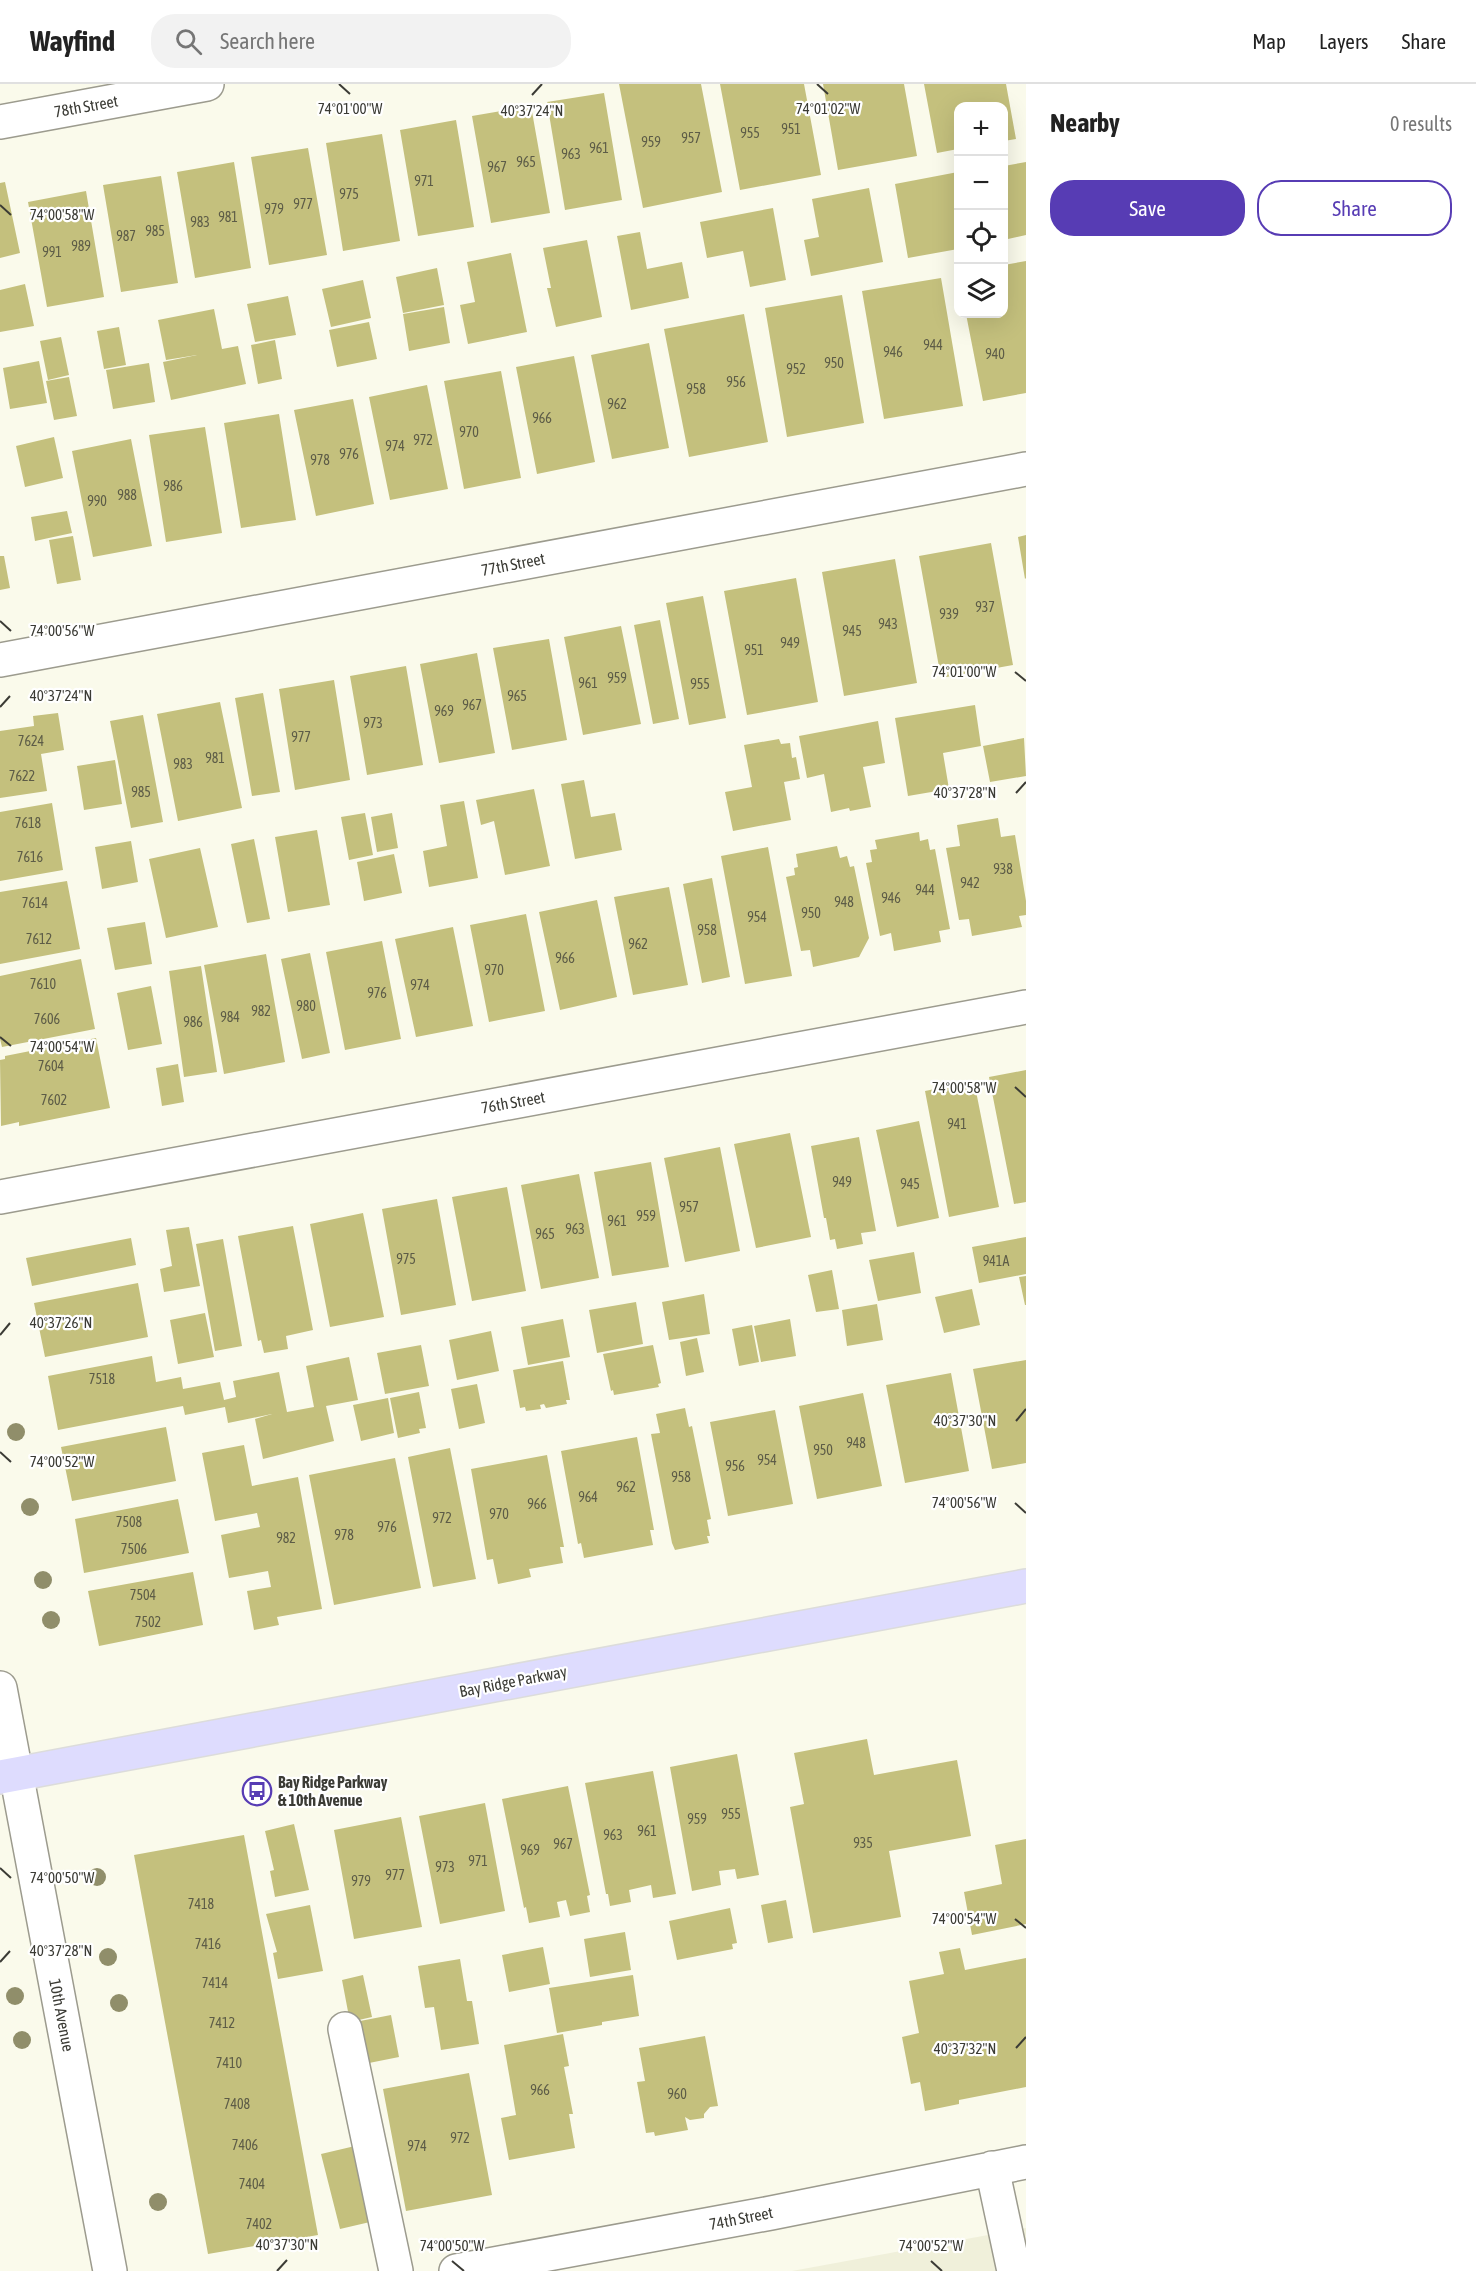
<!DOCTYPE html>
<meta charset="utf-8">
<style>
body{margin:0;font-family:"Asap Condensed",sans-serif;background:#f2f2f2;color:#222}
.controls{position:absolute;right:18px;top:18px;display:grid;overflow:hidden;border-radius:12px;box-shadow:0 6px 24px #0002}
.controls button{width:54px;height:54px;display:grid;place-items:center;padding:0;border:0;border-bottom:2px solid #e0e0e0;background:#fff;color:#222;font:30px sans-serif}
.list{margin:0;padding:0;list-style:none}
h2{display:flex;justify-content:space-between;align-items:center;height:78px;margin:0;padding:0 24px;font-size:26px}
h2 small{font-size:20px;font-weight:400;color:#767676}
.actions{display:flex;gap:12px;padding:18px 24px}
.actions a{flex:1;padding:14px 0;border:2px solid #573cb4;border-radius:24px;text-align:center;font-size:21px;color:#573cb4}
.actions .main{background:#573cb4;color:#fff}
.icon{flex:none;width:33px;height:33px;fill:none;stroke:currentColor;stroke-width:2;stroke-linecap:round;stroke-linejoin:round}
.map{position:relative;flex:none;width:1026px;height:2187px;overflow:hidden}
header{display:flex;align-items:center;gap:36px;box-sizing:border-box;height:84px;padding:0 30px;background:#fff;border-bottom:2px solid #e0e0e0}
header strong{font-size:28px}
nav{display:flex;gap:33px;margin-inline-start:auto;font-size:21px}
.search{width:420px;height:54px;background:#f2f2f2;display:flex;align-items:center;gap:15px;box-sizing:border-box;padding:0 21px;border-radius:24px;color:#767676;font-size:22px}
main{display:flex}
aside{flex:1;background:#fff}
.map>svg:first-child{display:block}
.built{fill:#f0f0da}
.building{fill:#c4c07d}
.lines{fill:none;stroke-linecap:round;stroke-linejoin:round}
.minor-casing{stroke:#9c9b8e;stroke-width:36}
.major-casing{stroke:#dcdcdb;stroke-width:36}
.minor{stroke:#fff;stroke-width:33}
.major{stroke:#dedcfe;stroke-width:33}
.tree{fill:#908e6a}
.ticks{fill:none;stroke:#3b3b35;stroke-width:2}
.labels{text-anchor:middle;stroke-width:4.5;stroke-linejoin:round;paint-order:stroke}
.number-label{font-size:14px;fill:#5d5c47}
.street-label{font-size:16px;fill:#3b3b35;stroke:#fff}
.poi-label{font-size:16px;font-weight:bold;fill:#3b3b35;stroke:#fff;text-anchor:start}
.ticks-label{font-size:15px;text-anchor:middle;fill:#3b3b35;stroke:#fff;stroke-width:4.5;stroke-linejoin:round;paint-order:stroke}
</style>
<header>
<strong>Wayfind</strong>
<div class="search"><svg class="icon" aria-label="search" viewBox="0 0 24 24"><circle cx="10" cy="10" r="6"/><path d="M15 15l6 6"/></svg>Search here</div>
<nav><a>Map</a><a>Layers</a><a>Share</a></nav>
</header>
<main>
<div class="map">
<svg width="1026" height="2187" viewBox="0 0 1026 2187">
<rect width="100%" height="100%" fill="#fafaeb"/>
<path class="built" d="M1026,2144v43h-234z"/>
<path class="building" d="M619,0h82l21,108 -79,16z
M720,0h84l17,91 -81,15z
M823,0h81l13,72 -79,14z
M924,0h82l10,55 -12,2v-35h-46v43l-21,4z
M604,9l18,107 -57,10 -18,-108z
M531,22l19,107 -59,10 -19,-107z
M456,36l18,107 -56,9 -18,-106z
M382,50l18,107 -57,10 -17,-108z
M308,64l19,107 -58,10 -18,-108z
M234,78l17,106 -56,10 -18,-106z
M1026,78v73l-18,4 -4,-20v-53z
M958,88v77l-50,9 -13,-74z
M161,92l17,107 -57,9 -18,-107z
M5,98l15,71 -20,5v-75z
M869,104l14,74 -72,14 -7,-36 15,-3 -7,-38z
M86,107l18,106 -57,10 -19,-105z
M773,124l13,72 -36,7 -7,-36 -36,7 -7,-36z
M640,148l7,37 35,-7 7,36 -58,12 -14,-74z
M587,156l15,77 -46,10 -9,-39h4l-8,-40z
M511,169l16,79 -59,12 -8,-39 15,-3 -8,-40z
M1026,177v132l-43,8 -17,-87h38v-49z
M437,184l7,37 -41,8 -7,-36z
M941,194l22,128 -79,13 -22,-128z
M363,196l8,38 -40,9 -9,-38z
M25,200l9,42 -34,6v-42z
M842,211l22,128 -77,14 -22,-129z
M288,212l8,39 -41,7 -8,-38z
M444,223l6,36 -41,8 -6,-37z
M214,225l8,40 16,-3 8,38 -75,16 -8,-38 34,-7 -31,5 -8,-40z
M744,230l24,128 -79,15 -25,-128z
M369,238l8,37 -40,8 -8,-37z
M119,243l7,38 -22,4 -7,-38z
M61,253l8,38 -21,5 -8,-39z
M275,256l7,39 -24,5 -7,-39z
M649,259l20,105 -57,11 -21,-104z
M574,272l21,106 -58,12 -21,-107z
M39,277l8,42 -37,6 -7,-41z
M149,279l6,39 -42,7 -7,-39z
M501,287l20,107 -57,11 -20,-108z
M69,293l8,39 -23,4 -8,-39z
M427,301l21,104 -58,11 -21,-103z
M353,315l21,105 -58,12 -22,-106z
M279,330l17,106 -55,8 -17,-105z
M205,343l17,106 -56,9 -17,-107z
M54,353l9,41 -38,9 -9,-41z
M131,355l21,107 -59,11 -21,-106z
M67,427l5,22 -37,8 -4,-24z
M1026,451v43l-1,1 -7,-42z
M73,452l8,44 -24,4 -8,-44z
M991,459l22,122 -72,13 -22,-122z
M0,472h4l6,32 -10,2z
M895,475l22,124 -73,13 -22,-124z
M796,494l22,124 -71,13 -23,-124z
M703,512l23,122 -37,7 -23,-122z
M660,536l19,99 -26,5 -19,-99z
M621,542l20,98 -58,11 -19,-98z
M549,555l18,101 -55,10 -19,-102z
M477,569l18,100 -56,10 -19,-99z
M406,582l17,99 -56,10 -17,-99z
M334,596l16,100 -55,10 -16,-101z
M263,609l17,99 -28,4 -17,-98z
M220,618l22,106 -64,13 -21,-107z
M975,621l6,41 -38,7 6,36 -41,7 -13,-78z
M58,629l6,37 -23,4 6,37 -47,7v-67l34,-5 -1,-10z
M143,631l20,107 -32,6 -21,-107z
M878,637l7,42 -22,4 8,40 -21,4 -1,-3 -18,4 -7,-38 -17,4 -8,-42z
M1024,654l2,38 -36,6 -7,-36z
M779,655l2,5 9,-1 2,15 4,-1 4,22 -16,3 7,38 -58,11 -8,-39 27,-5 -8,-42z
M115,676l7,44 -38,6 -7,-44z
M584,696l7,37 24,-4 7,37 -47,9 -14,-75z
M534,705l16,77 -45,9 -11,-54 -13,4 -5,-25z
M464,717l14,77 -49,9 -6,-36 24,-5 -7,-41z
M52,719l11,67 -63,11v-69z
M365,729l8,42 -24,5 -8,-43z
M392,729l6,35 -21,4 -6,-35z
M998,734l3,19 14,-2 11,66v14l-7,1 3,11 -50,9 -3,-17 -10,1 -13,-72 14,-2 -3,-21z
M317,746l13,75 -42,7 -13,-75z
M919,748l1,9 8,-2 2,11 5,-1 15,80 -11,2 2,11 -47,9 -3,-18 -11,3 -14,-73 6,-1 -2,-12 7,-1 -2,-9z
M254,755l16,80 -23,4 -16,-79z
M131,757l7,41 -36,7 -7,-42z
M837,762l3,12 7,-2 3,11 4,-1 15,72 -10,19 -46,10 -3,-17 -9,1 -15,-74 9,-2 -1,-7 4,-1 -2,-13z
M768,763l24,129 -47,8 -24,-128z
M200,764l18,79 -52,11 -17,-79z
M394,770l8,39 -38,8 -7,-39z
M712,794l18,99 -28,6 -19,-99z
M67,797l13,68 -80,15v-72z
M669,803l19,98 -55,10 -19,-98z
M597,816l20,97 -57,13 -21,-98z
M526,830l19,97 -56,11 -19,-97z
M145,838l7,42 -37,6 -8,-42z
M453,843l20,99 -57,11 -21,-98z
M382,857l19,98 -56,11 -19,-98z
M310,869l20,100 -28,6 -21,-100z
M266,870l19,108 -61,12 -20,-109z
M81,875l14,70 -93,18 -2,-8v-63z
M201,882l16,106 -33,5 -15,-106z
M151,902l11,58 -34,6 -11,-57z
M96,954l14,70 -91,18v-4l-18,4 -1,-66 5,-1v-3z
M178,980l6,38 -22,4 -6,-38z
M1026,986v132l-12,2 -25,-127z
M974,997l25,126 -50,10 -24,-126z
M919,1037l20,97 -42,9 -21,-97z
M790,1049l21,104 -55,11 -22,-104z
M859,1053l17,94 -15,2 2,11 -26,5 -2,-10 -5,1 -4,-22h-2l-13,-72z
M720,1063l20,104 -55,11 -21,-104z
M651,1078l18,105 -57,9 -18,-104z
M579,1090l20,104 -58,11 -20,-104z
M507,1103l19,104 -54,10 -20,-104z
M437,1115l19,106 -55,10 -19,-106z
M363,1129l21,104 -54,10 -20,-103z
M293,1142l20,104 -27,6 2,13 -24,4 -3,-13 -3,1 -20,-105z
M189,1143l11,59 -36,6 -4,-23 12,-3 -6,-36z
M1026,1153v37l-47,9 -7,-36z
M131,1154l5,27 -104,21 -6,-28z
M223,1155l19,107 -27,5 -19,-107z
M914,1168l7,41 -43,8 -9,-41z
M832,1186l7,39 -23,3 -8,-37z
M1026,1192v29h-1l-6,-28z
M138,1199l10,54 -103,20 -11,-54z
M972,1205l8,36 -36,8 -9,-36z
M704,1210l6,40 -41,6 -7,-38z
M636,1218l7,42 -46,9 -8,-43z
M877,1220l6,36 -36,6 -5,-36z
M205,1229l9,44 -36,7 -8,-44z
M563,1235l7,38 -42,8 -7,-38z
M790,1235l6,37 -35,6 -7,-36z
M752,1241l7,37 -20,4 -7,-37z
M491,1247l8,40 -42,9 -8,-40z
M697,1254l7,34 -18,4 -6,-34z
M421,1261l8,41 -44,8 -8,-41z
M653,1261l8,38 -3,1 1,3 -45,8 -1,-5 -2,1 -8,-37z
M152,1272l4,26 25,-5 2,12 37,-7 4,18 12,-3 -3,-16 46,-9 8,40 27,-5 -8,-41 43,-9 9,43 -32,6 8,35 -71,18 -8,-40 17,-5 -44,9 -3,-16 -40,8 -2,-9 -125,24 -10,-54z
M1026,1276v103l-34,6 -19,-100z
M563,1277l7,39h-4l1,4 -21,4 -2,-4 -4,1 1,4 -15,2 -1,-4 -5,1 -7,-38z
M951,1289l18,98 -64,12 -19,-98z
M477,1300l8,39 -26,6 -8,-40z
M419,1308l7,36 -7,1 1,4 -22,5 -8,-40z
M863,1309l19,93 -65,13 -18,-93z
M388,1314l6,35 -33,8 -8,-36z
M685,1324l4,19 3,-1 19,93 -4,1 3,16h-3l2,7 -34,7 -3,-7 -21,-109 9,-1 -4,-19z
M775,1326l18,94 -65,12 -18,-94z
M166,1343l10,54 -104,20 -11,-54z
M637,1353l17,93h-4l3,15 -69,13 -3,-15 -3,1 -17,-93z
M244,1361l8,41 46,-9 24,132 -45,8 2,8 -25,5 -7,-39 24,-4 -3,-16 -39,7 -8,-43 39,-8 -3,-14 -42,8 -13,-68z
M450,1364l26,131 -43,8 -25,-130z
M547,1371l17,92h-4l3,16 -34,6 2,8 -33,7 -5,-25 -6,1 -16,-91z
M395,1374l26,130 -87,17 -25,-130z
M178,1415l11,54 -105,20 -9,-54z
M193,1488l10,53 -104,21 -11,-55z
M867,1655l7,36 83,-15 14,76 -82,15 12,66 -88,16 -23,-126 14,-3 -10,-51z
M737,1670l22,121 -22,4 -2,-10 -16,2 2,14 -29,6 -22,-124z
M653,1687l23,123 -23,4 -2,-13 -22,5 2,12 -21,4 -2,-12h-2l-21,-111z
M568,1702l22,109 -3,1 3,16 -20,4 -4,-16 -9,2 3,15 -31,6 -3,-16 -2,1 -22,-109z
M485,1719l20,108 -65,13 -21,-108z
M401,1733l21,110 -68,12 -20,-109z
M294,1740l15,66 -34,7 -5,-26 4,-1 -9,-39z
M244,1751l74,400 -110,19 -74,-399z
M1026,1755v85l-54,11 -8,-43 38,-8 -7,-39z
M786,1816l7,38 -25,5 -7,-38z
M310,1821l13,66 -45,8 -5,-26 4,-1 -11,-38z
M730,1824l7,35 -5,1 1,5 -56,11 -8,-39z
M625,1848l6,38 -41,7 -6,-38z
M543,1863l7,37 -41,8 -7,-37z
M960,1864l5,22 61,-12v129l-67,13v4l-34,7 -5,-29 -9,2 -9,-47 17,-4 -10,-52 35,-7 -5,-22z
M460,1875l7,42h5l7,43 -38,6 -7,-43 -9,1 -7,-42z
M363,1891l9,42 -22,5 -8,-42z
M633,1891l6,41 -37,6v3l-45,8 -8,-45z
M391,1931l8,42 -35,7 -9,-42z
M563,1950l6,32 -5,1 9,47h-4l6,34 -66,12 -8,-42 15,-3 -12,-70z
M705,1952l13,70 -8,1 -6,7v4l-14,2 -5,-3 3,13 -33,6 -1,-4 -8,1 -9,-51 8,-1 -6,-33z
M469,1989l23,122 -86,16 -23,-122z
M355,2062l15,76 -30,7 -19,-75z"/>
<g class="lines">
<g class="minor-casing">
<path id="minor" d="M0,38l207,-38
M0,576l1026,-191
M0,1113l1026,-190
M0,1604l110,583
M345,1945l51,242
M992,2084l22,103
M456,2187l315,-58 255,-51"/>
</g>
<g class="major-casing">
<path id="major" d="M0,1693l1026,-191"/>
</g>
<use href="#minor" class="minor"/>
<use href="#major" class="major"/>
</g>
<g class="tree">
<circle cx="16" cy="1348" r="9"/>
<circle cx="30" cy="1423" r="9"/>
<circle cx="43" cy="1496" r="9"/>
<circle cx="51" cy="1536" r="9"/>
<circle cx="97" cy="1793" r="9"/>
<circle cx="108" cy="1873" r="9"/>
<circle cx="15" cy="1912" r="9"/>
<circle cx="119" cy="1919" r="9"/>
<circle cx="22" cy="1956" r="9"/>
<circle cx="158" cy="2118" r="9"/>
</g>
<path class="ticks" d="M339,0l11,10M817,0l11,10M532,11l10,-11M0,121l11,10M0,537l11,10M1015,588l11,9M0,623l10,-11M1016,709l10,-11M0,953l11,9M1015,1003l11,10M0,1251l10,-12M1016,1337l10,-12M0,1368l11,10M1015,1419l11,10M0,1784l11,10M1015,1835l11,9M0,1878l10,-11M1016,1964l10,-11M452,2177l12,10M931,2177l11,10M277,2187l10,-11"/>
<defs>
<g id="bus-ring" transform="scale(1.5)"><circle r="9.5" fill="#fff" stroke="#573cb4" stroke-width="1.5"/><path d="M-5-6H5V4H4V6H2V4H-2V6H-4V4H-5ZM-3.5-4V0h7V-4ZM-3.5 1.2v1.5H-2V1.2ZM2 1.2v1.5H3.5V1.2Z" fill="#573cb4"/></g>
</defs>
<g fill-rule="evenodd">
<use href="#bus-ring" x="257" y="1707"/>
</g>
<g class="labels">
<g class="number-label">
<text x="791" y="50">951</text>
<text x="750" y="54">955</text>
<text x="691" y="59">957</text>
<text x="651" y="63">959</text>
<text x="599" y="69">961</text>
<text x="571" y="75">963</text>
<text x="526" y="83">965</text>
<text x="497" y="88">967</text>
<text x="424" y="102">971</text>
<text x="349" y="115">975</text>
<text x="303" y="125">977</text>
<text x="274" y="130">979</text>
<text x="228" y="138">981</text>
<text x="200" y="143">983</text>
<text x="155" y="152">985</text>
<text x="126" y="157">987</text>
<text x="81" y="167">989</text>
<text x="52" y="173">991</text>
<text x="933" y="266">944</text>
<text x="893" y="273">946</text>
<text x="995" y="275">940</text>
<text x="834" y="284">950</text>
<text x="796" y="290">952</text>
<text x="736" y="303">956</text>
<text x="696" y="310">958</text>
<text x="617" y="325">962</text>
<text x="542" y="339">966</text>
<text x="469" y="353">970</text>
<text x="423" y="361">972</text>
<text x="395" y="367">974</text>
<text x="349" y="375">976</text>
<text x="320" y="381">978</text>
<text x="173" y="407">986</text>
<text x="127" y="416">988</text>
<text x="97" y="422">990</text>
<text x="985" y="528">937</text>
<text x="949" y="535">939</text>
<text x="888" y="545">943</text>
<text x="852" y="552">945</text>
<text x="790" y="564">949</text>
<text x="754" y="571">951</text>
<text x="617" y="599">959</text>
<text x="588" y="604">961</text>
<text x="700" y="605">955</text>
<text x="517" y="617">965</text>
<text x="472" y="626">967</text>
<text x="444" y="632">969</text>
<text x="373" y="644">973</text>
<text x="301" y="658">977</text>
<text x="31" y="662">7624</text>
<text x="215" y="679">981</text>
<text x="183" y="685">983</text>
<text x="22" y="697">7622</text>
<text x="141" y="713">985</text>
<text x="28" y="744">7618</text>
<text x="30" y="778">7616</text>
<text x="1003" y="790">938</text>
<text x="970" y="804">942</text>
<text x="925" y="811">944</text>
<text x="891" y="819">946</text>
<text x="844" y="823">948</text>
<text x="35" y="824">7614</text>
<text x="811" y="834">950</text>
<text x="757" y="838">954</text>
<text x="707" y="851">958</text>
<text x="39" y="860">7612</text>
<text x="638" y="865">962</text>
<text x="565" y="879">966</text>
<text x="494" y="891">970</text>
<text x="43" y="905">7610</text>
<text x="420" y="906">974</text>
<text x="377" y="914">976</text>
<text x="306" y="927">980</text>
<text x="261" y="932">982</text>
<text x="230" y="938">984</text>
<text x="47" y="940">7606</text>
<text x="193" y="943">986</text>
<text x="51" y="987">7604</text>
<text x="54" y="1021">7602</text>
<text x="957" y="1045">941</text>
<text x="842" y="1103">949</text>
<text x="910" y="1105">945</text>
<text x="689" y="1128">957</text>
<text x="646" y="1137">959</text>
<text x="617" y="1142">961</text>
<text x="575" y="1150">963</text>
<text x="545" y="1155">965</text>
<text x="406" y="1180">975</text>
<text x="996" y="1182">941A</text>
<text x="102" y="1300">7518</text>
<text x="856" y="1364">948</text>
<text x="823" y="1371">950</text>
<text x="767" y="1381">954</text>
<text x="735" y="1387">956</text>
<text x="681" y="1398">958</text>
<text x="626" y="1408">962</text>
<text x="588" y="1418">964</text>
<text x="537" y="1425">966</text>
<text x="499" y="1435">970</text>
<text x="442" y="1439">972</text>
<text x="129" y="1443">7508</text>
<text x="387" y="1448">976</text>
<text x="344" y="1456">978</text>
<text x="286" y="1459">982</text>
<text x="134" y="1470">7506</text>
<text x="143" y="1516">7504</text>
<text x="148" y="1543">7502</text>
<text x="731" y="1735">955</text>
<text x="697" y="1740">959</text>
<text x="647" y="1752">961</text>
<text x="613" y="1756">963</text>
<text x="863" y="1764">935</text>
<text x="563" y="1765">967</text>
<text x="530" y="1771">969</text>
<text x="478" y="1782">971</text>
<text x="445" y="1788">973</text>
<text x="395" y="1796">977</text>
<text x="361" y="1802">979</text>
<text x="201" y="1825">7418</text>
<text x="208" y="1865">7416</text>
<text x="215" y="1904">7414</text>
<text x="222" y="1944">7412</text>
<text x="229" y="1984">7410</text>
<text x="540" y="2011">966</text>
<text x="677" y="2015">960</text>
<text x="237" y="2025">7408</text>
<text x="460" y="2059">972</text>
<text x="245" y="2066">7406</text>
<text x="417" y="2067">974</text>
<text x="252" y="2105">7404</text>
<text x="259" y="2145">7402</text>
</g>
<g class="street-label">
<text transform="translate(86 22) rotate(-10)" y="6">78th Street</text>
<text transform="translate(513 480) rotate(-11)" y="6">77th Street</text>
<text transform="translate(513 1018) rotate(-10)" y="6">76th Street</text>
<text transform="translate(513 1597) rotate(-11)" y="6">Bay Ridge Parkway</text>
<text transform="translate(62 1931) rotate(79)" y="6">10th Avenue</text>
<text transform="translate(741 2134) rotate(-11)" y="6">74th Street</text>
</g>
<g class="poi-label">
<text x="278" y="1704">Bay Ridge Parkway<tspan x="278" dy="18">&amp; 10th Avenue</tspan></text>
</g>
</g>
<g class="ticks-label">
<text x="350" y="30">74°01'00"W</text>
<text x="828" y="30">74°01'02"W</text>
<text x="532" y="32">40°37'24"N</text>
<text x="62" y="136">74°00'58"W</text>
<text x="62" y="552">74°00'56"W</text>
<text x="964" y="593">74°01'00"W</text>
<text x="61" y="617">40°37'24"N</text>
<text x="965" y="714">40°37'28"N</text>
<text x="62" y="968">74°00'54"W</text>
<text x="964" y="1009">74°00'58"W</text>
<text x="61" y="1244">40°37'26"N</text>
<text x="965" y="1342">40°37'30"N</text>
<text x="62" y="1383">74°00'52"W</text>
<text x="964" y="1424">74°00'56"W</text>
<text x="62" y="1799">74°00'50"W</text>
<text x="964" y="1840">74°00'54"W</text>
<text x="61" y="1872">40°37'28"N</text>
<text x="965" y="1970">40°37'32"N</text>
<text x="287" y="2166">40°37'30"N</text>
<text x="452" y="2167">74°00'50"W</text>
<text x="931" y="2167">74°00'52"W</text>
</g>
</svg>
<div class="controls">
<button>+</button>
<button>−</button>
<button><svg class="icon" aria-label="locate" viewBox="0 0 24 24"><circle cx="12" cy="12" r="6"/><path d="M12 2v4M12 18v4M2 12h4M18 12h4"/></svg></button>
<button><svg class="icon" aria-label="layers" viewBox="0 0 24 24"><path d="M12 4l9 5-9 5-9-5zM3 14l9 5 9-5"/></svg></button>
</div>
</div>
<aside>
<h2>Nearby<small>0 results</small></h2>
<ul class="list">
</ul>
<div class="actions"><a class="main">Save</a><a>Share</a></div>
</aside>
</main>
